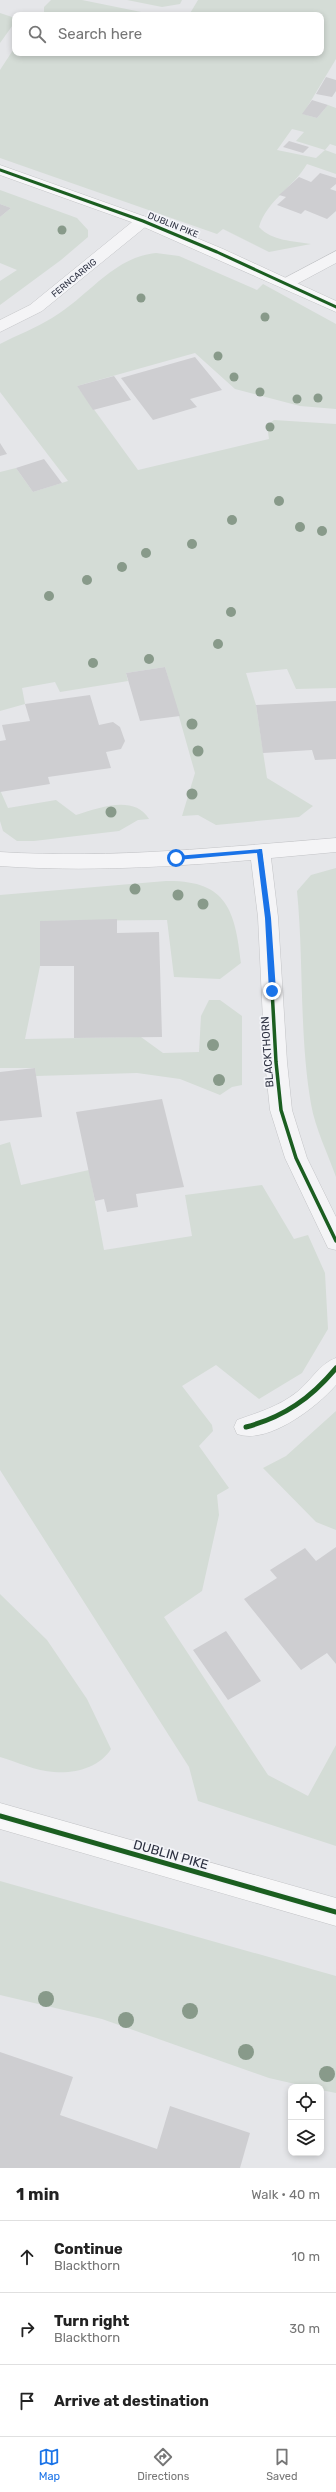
<!DOCTYPE html>
<meta charset="utf-8">
<style>
body{margin:0;font-family:Rubik,sans-serif;background:#f2f2f2;color:#222}
.controls{position:absolute;right:12px;bottom:12px;display:grid;overflow:hidden;border-radius:8px;box-shadow:0 2px 6px #0003}
.controls button{width:36px;height:36px;display:grid;place-items:center;padding:0;border:0;border-bottom:1px solid #e0e0e0;background:#fff;color:#222;font:20px sans-serif}
.stop{position:absolute;width:12px;height:12px;margin:-9px;border:3px solid #1a73e8;border-radius:50%;background:#fff}
.stop.end{background:#1a73e8;border-color:#fff;box-shadow:0 1px 4px #0008}
.list{margin:0;padding:0;list-style:none}
h2{display:flex;justify-content:space-between;align-items:center;height:52px;margin:0;padding:0 16px;font-size:17px}
h2 small{font-size:13px;font-weight:400;color:#767676}
.list li{display:grid;grid-template-columns:26px 1fr auto;gap:12px;align-items:center;box-sizing:border-box;height:72px;padding:0 16px;border-top:1px solid #e0e0e0}
.list b{display:block;font-size:15px;white-space:nowrap}
.list p{margin:0;font-size:13px;white-space:nowrap;color:#767676}
.list em{font-size:13px;font-style:normal;color:#767676}
.icon{flex:none;width:22px;height:22px;fill:none;stroke:currentColor;stroke-width:2;stroke-linecap:round;stroke-linejoin:round}
.map{position:relative;flex:none;width:336px;height:2168px;overflow:hidden}
.search{position:absolute;background:#fff;box-shadow:0 2px 6px #0003;left:12px;right:12px;top:12px;height:44px;display:flex;align-items:center;gap:10px;box-sizing:border-box;padding:0 14px;border-radius:8px;color:#767676;font-size:15px}
.sheet{height:268px;background:#fff}
nav{display:flex;justify-content:space-around;align-items:center;box-sizing:border-box;height:56px;border-top:1px solid #e0e0e0;background:#fff;font-size:11px;color:#767676}
nav a{display:grid;justify-items:center;gap:2px}
nav .on{color:#1a73e8}
.map>svg:first-child{display:block}
.green{fill:#d4dcd6;fill-rule:evenodd}
.building{fill:#ceced1}
.lines{fill:none;stroke-linecap:round;stroke-linejoin:round}
.street-casing{stroke:#c3c4c7;stroke-width:1}
.secondary-casing{stroke:#c3c4c7;stroke-width:1}
.street{fill:#f4f4f6;fill-rule:evenodd}
.secondary{fill:#f7f7f8;fill-rule:evenodd}
.cycleway-far2-casing{stroke:#f3f4f8;stroke-width:5}
.cycleway-far1-casing{stroke:#f3f4f8;stroke-width:6}
.cycleway-casing{stroke:#f3f4f8;stroke-width:8}
.cycleway-far2{stroke:#1b5e20;stroke-width:3}
.cycleway-far1{stroke:#1b5e20;stroke-width:3.5}
.cycleway{stroke:#1b5e20;stroke-width:5}
.tree{fill:#889a8a}
.route{fill:#1a73e8}
.labels{text-anchor:middle;stroke-width:3.5;stroke-linejoin:round;paint-order:stroke}
.far-street-label{font-size:9px;fill:#2d3141;stroke:#f3f4f8}
.street-label{font-size:11px;fill:#2d3141;stroke:#f3f4f8}
.near-street-label{font-size:13px;fill:#2d3141;stroke:#f3f4f8}
</style>
<div class="map">
<svg width="336" height="2168" viewBox="0 0 336 2168">
<rect width="100%" height="100%" fill="#e5e6e9"/>
<path class="green" d="M51,0h31l74,15h-112v-8z
M127,0h55l-2,4 -18,3z
M198,0h138v59l-33,55 14,4 11,-13 8,3v38l-6,-2 -5,6 11,4v20l-29,-10c-14,24 -40,36 -48,63 13,14 34,14 52,17l-42,8 -46,-23 -6,5 -217,-76v-88l15,-23v6h306v-38h-132zM292,129l12,3 -8,9 29,9 -9,8 -39,-8z
M0,13l15,5v4l-15,21z
M0,190l77,28 11,12v7l-27,23 -61,45v-24l17,-11 -17,-7v-46l11,-9 -11,-4z
M156,253l23,3 78,34 6,-6 73,40v85l-36,-3 -65,-17 -40,-36 -118,33 61,84 131,-31 -2,-14 7,-5 62,4v264l-40,1 -9,-20 -41,4 10,32 11,73 46,28 -14,11 -83,8 -18,-10 -16,1 13,-43 -30,-106 -39,6 2,8 -68,11 -5,-10 -33,6 3,16 -25,7v-239l16,-4 17,24 35,-11 -68,-89v-48c17,-9 36,-16 52,-26 36,-21 61,-61 104,-65z
M0,790l8,18 48,-8 20,15c22,-7 58,-21 73,4l-11,1 -19,11 -85,10h-17l-14,-10 -3,-10z
M336,868v309c-8,-23 -21,-49 -25,-73 -12,-70 -7,-142 -14,-213l14,-16z
M166,881c61,-1 69,29 75,82l-21,16 -46,-2 -7,-57 -127,1v45l-15,73 116,-2 22,16 36,-1 2,-36 8,-16h11l22,16v69l-10,2 -12,8 -40,-16 -43,-6 -101,3 -1,-8h-35v-173z
M10,1142l11,43 68,-15 15,80 88,-14 -7,-41 77,-10 32,54 14,-4 17,38 3,56 -26,44 -43,26 -43,-34 -34,21 30,39 1,6 -14,15 30,42 -12,7 2,20 -17,76 -38,26 104,158 40,21 28,-51v101l-138,-45 -9,-34 -189,-297v-325z
M336,1411v119l-20,-8 -53,-54 23,-12z
M0,1594l47,46 40,59 24,50c-11,18 -36,25 -57,23 -18,-1 -37,-10 -54,-15z
M0,1881l336,95v117l-15,-3v-3h-13l-39,-9 -167,-59 -102,-24z"/>
<path class="building" d="M326,77l10,3v11l-4,6 -16,-3z
M312,100l16,5 -11,13 -15,-4z
M289,141l20,6 -6,6 -20,-6z
M320,173l16,5v6l-6,5 6,2v20l-9,8 -22,-9 -4,4 -24,-9 9,-8 -7,-2 20,-18 12,5z
M0,204l11,4 -11,9z
M195,357l27,33 -32,9 7,8 -44,13 -32,-42z
M114,376l17,24 -38,10 -16,-24z
M0,443l7,11 -7,2z
M44,459l18,24 -29,9 -17,-24z
M165,667l15,49 -40,5 -14,-48z
M90,695l9,30 14,-3 7,5 5,14 -4,8 -15,3 5,16 -63,9 2,7 -50,8v-51l6,-1 -4,-15 28,-4 -5,-17z
M336,701v58l-21,1 -3,-10 -49,3 -7,-48z
M117,919v14l42,-1 3,105 -88,1v-72h-34v-45z
M35,1068l7,49 -42,4v-49z
M162,1099l22,88 -48,7 2,13 -31,5 -3,-13 -9,2 -19,-89z
M336,1547v117l-9,-11 -26,17 -57,-71 33,-21 -7,-8 35,-22 11,13z
M226,1631l35,50 -33,19 -35,-50z
M0,2052l73,25 -13,38 97,34 13,-43 80,27 -10,35h-240z"/>
<g class="lines">
<g class="street-casing">
<path id="street" d="M143,216l6,2 2,3 -2,3 -107,87 -42,21v-12l30,-15 107,-87z
M336,251v12l-43,23 -6,2 -8,-5 2,-3z
M336,838v14l-65,6 7,59 9,145 5,48 15,48 29,59v33l-8,-2 -43,-90 -15,-48 -5,-48 -7,-145 -7,-57c-84,7 -167,12 -251,6v-14c113,7 224,-5 336,-14z
M336,1358v27c-19,22 -68,60 -99,49l-3,-7 3,-7c22,-8 41,-13 60,-28 13,-10 23,-29 39,-34z"/>
</g>
<g class="secondary-casing">
<path id="secondary" d="M0,165l149,53 74,31 113,52v11l-199,-88 -137,-49z
M0,1803l336,95v28l-336,-97z"/>
</g>
<use href="#street" class="street"/>
<use href="#secondary" class="secondary"/>
<g class="cycleway-far2-casing">
<path id="cycleway-far2" d="M0,170l143,51 74,31 119,55"/>
</g>
<g class="cycleway-far1-casing">
<path id="cycleway-far1" d="M260,851l8,66 8,145 5,48 15,48 40,83"/>
</g>
<g class="cycleway-casing">
<path id="cycleway" d="M246,1427c38,-10 65,-29 90,-59
M0,1816l336,96"/>
</g>
<use href="#cycleway-far2" class="cycleway-far2"/>
<use href="#cycleway-far1" class="cycleway-far1"/>
<use href="#cycleway" class="cycleway"/>
</g>
<g class="tree">
<circle cx="62" cy="230" r="4.5"/>
<circle cx="141" cy="298" r="4.5"/>
<circle cx="265" cy="317" r="4.5"/>
<circle cx="218" cy="356" r="4.5"/>
<circle cx="234" cy="377" r="4.5"/>
<circle cx="260" cy="392" r="4.5"/>
<circle cx="318" cy="398" r="4.5"/>
<circle cx="297" cy="399" r="4.5"/>
<circle cx="270" cy="427" r="4.5"/>
<circle cx="279" cy="501" r="5"/>
<circle cx="232" cy="520" r="5"/>
<circle cx="300" cy="527" r="5"/>
<circle cx="322" cy="531" r="5"/>
<circle cx="192" cy="544" r="5"/>
<circle cx="146" cy="553" r="5"/>
<circle cx="122" cy="567" r="5"/>
<circle cx="87" cy="580" r="5"/>
<circle cx="49" cy="596" r="5"/>
<circle cx="231" cy="612" r="5"/>
<circle cx="218" cy="644" r="5"/>
<circle cx="149" cy="659" r="5"/>
<circle cx="93" cy="663" r="5"/>
<circle cx="192" cy="724" r="5.5"/>
<circle cx="198" cy="751" r="5.5"/>
<circle cx="192" cy="794" r="5.5"/>
<circle cx="111" cy="812" r="5.5"/>
<circle cx="135" cy="889" r="5.5"/>
<circle cx="178" cy="895" r="5.5"/>
<circle cx="203" cy="904" r="5.5"/>
<circle cx="213" cy="1045" r="6"/>
<circle cx="219" cy="1080" r="6"/>
<circle cx="46" cy="1999" r="8"/>
<circle cx="190" cy="2011" r="8"/>
<circle cx="126" cy="2020" r="8"/>
<circle cx="246" cy="2052" r="8"/>
<circle cx="327" cy="2074" r="8"/>
</g>
<path class="route" d="M262,849l9,69 5,73 -4,2 -3,-2 -4,-73 -8,-65 -81,7 -3,-2 3,-2z"/>
<g class="labels">
<g class="far-street-label">
<text transform="translate(173 225) rotate(22)" y="3">DUBLIN PIKE</text>
<text transform="translate(74 278) rotate(-39)" y="3">FERNCARRIG</text>
</g>
<g class="street-label">
<text transform="translate(267 1052) rotate(-94)" y="4">BLACKTHORN</text>
</g>
<g class="near-street-label">
<text transform="translate(171 1854) rotate(16)" y="5">DUBLIN PIKE</text>
</g>
</g>
</svg>
<div class="controls">
<button><svg class="icon" aria-label="locate" viewBox="0 0 24 24"><circle cx="12" cy="12" r="6"/><path d="M12 2v4M12 18v4M2 12h4M18 12h4"/></svg></button>
<button><svg class="icon" aria-label="layers" viewBox="0 0 24 24"><path d="M12 4l9 5-9 5-9-5zM3 14l9 5 9-5"/></svg></button>
</div>
<div class="stop" style="left:176px;top:858px"></div>
<div class="stop end" style="left:272px;top:991px"></div>
<div class="search"><svg class="icon" aria-label="search" viewBox="0 0 24 24"><circle cx="10" cy="10" r="6"/><path d="M15 15l6 6"/></svg>Search here</div>
</div>
<section class="sheet">
<h2>1 min<small>Walk · 40 m</small></h2>
<ul class="list">
<li><svg class="icon" aria-label="ahead" viewBox="0 0 24 24"><path d="M12 20V5M6 11l6-6 6 6"/></svg><div><b>Continue</b><p>Blackthorn</p></div><em>10 m</em></li>
<li><svg class="icon" aria-label="right" viewBox="0 0 24 24"><path d="M7 20v-9h11M14 6l5 5-5 5"/></svg><div><b>Turn right</b><p>Blackthorn</p></div><em>30 m</em></li>
<li><svg class="icon" aria-label="arrive" viewBox="0 0 24 24"><path d="M6 21V4h12l-3 4 3 4H6"/></svg><div><b>Arrive at destination</b></div></li>
</ul>
</section>
<nav>
<a class="on"><svg class="icon" aria-label="map" viewBox="0 0 24 24"><path d="M3 6l6-2 6 2 6-2v14l-6 2-6-2-6 2zM9 4v14M15 6v14"/></svg>Map</a>
<a><svg class="icon" aria-label="directions" viewBox="0 0 24 24"><path d="M12 3l9 9-9 9-9-9zM9 14v-3h6M13 9l2 2-2 2"/></svg>Directions</a>
<a><svg class="icon" aria-label="saved" viewBox="0 0 24 24"><path d="M7 4h10v16l-5-4-5 4z"/></svg>Saved</a>
</nav>
